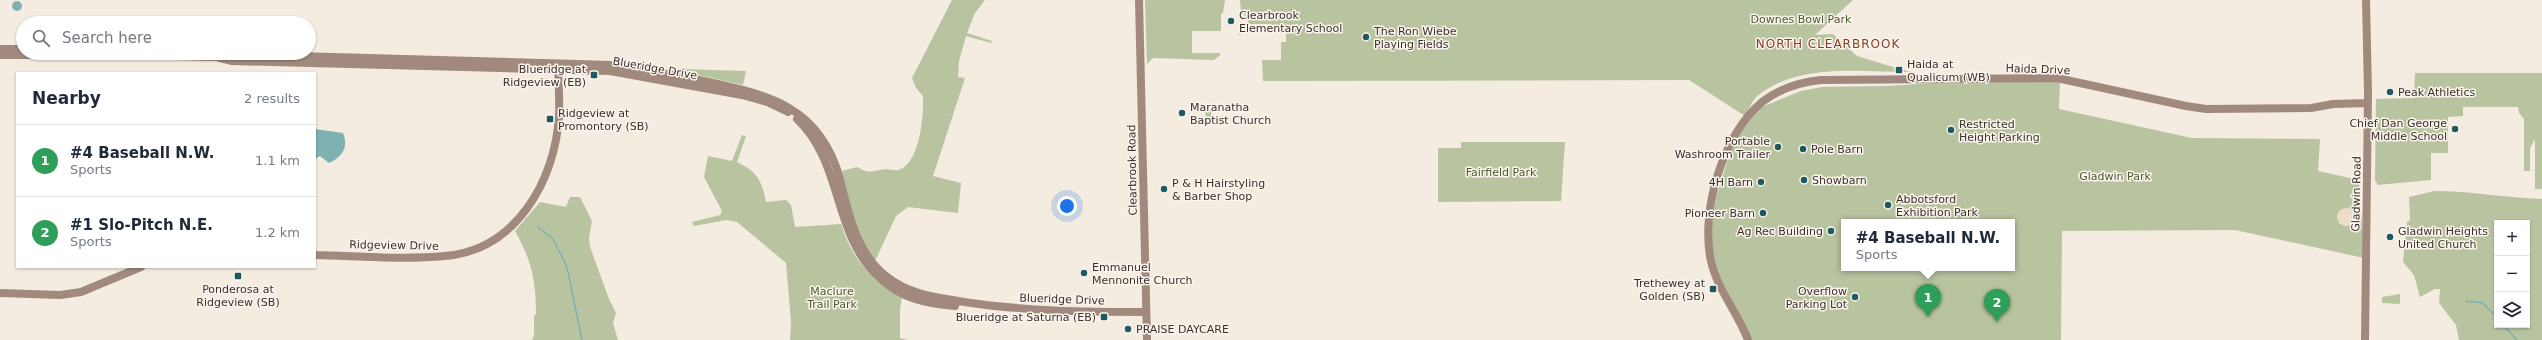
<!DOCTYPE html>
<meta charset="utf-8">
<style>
body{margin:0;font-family:"DejaVu Sans",sans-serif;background:#f2f2f3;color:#1f2937}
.controls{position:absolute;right:12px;bottom:12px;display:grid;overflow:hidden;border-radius:0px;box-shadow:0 1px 3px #0004}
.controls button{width:36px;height:36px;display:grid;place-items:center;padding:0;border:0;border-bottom:1px solid #e0e1e3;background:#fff;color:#1f2937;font:20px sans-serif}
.you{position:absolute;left:1067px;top:206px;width:14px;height:14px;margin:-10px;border:3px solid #fff;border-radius:50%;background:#1a73e8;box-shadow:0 0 0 6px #1a73e833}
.badge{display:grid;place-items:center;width:26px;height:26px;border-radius:50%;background:#1f5a5e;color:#fff;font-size:13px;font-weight:700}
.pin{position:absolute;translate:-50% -33px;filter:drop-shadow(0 1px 2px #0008)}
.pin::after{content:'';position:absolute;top:21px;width:14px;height:12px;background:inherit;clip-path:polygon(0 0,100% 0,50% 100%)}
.popup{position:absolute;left:1841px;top:219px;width:174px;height:52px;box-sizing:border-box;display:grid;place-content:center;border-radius:0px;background:#fff;filter:drop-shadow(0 1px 3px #0005);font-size:13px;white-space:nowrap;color:#747a83}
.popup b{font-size:15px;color:#1f2937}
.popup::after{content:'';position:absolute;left:50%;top:100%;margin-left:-8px;border:8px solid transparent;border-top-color:#fff}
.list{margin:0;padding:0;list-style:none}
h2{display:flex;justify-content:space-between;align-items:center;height:52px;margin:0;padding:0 16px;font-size:17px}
h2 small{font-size:13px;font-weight:400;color:#747a83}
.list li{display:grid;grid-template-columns:26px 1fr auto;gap:12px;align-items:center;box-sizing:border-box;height:72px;padding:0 16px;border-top:1px solid #e0e1e3}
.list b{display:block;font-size:15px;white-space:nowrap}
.list p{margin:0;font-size:13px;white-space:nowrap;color:#747a83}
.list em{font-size:13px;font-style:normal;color:#747a83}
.icon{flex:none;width:22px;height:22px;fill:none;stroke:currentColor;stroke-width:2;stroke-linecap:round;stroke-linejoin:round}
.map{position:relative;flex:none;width:2542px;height:340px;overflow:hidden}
.search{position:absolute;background:#fff;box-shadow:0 1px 3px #0004;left:16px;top:16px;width:300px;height:44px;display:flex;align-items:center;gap:10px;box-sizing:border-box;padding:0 14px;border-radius:22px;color:#747a83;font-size:15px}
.panel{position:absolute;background:#fff;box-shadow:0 1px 3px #0004;left:16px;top:72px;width:300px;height:196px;border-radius:0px}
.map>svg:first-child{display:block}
.green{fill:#b8c4a0;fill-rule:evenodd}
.plaza{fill:#ecdcc8}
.water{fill:#7fb0b2}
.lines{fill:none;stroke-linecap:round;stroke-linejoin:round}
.stream{stroke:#7fb0b2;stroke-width:1.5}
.secondary{stroke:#a18a7d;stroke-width:8}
.poi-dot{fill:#1f5a5e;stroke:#fbf5ee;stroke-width:1.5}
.labels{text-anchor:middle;stroke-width:3;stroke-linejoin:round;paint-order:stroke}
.poi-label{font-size:11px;fill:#3b302b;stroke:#fbf5ee;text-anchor:start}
.park-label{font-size:11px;fill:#4a5a2e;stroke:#fbf5ee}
.street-label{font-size:11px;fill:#3b302b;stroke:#fbf5ee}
.neighbourhood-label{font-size:12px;letter-spacing:1px;fill:#8c3b22;stroke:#fbf5ee}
</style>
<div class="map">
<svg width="2542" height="340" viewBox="0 0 2542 340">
<rect width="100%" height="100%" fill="#f4ebe1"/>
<path class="green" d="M952,0h33l-10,13 -8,20 25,8 -1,2 -25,-7 -7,25 -1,16 7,1 -32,98 28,7 -3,30 -50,-6 -12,9 -21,45c-20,-26 -25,-59 -33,-90l15,-4c11,7 16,4 29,2 4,0 8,2 12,1 22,-5 26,-56 25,-74l-7,-8 -4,-10z
M1145,0h80l-2,13 -2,1v17h-29v22h28v2l-6,5 -61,-2 -6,6z
M1240,0h613l-38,35 18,-1 24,22 53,16c-50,0 -112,-10 -154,25 -4,5 -8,13 -11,19l-56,-36 -426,1 -1,-21h19v-18h5v-9h-45l-2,3v-7l36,-1 -4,-4h-23v-5l-7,-7z
M671,69h10l65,2 -3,14z
M2415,73h127v116h-7v-50l-5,9v23h-6v-52l-5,-6 -1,-6h-55v9l-15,1v-9h13h-13v45h-17v27l-53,5 -3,-5 1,-81 38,-1z
M2060,79l-1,30 133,29 128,1 -2,32 41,9 5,78 -129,-28 -173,1 -1,109h-309l-35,-69 -5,-19v-28l4,-26 18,-59 25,-31 42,-17 21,-4 66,-1 84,-6zM1844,222h168v46h-168z
M1204,109h7v16h-7v-5h3z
M742,135l4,1 -9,26c20,9 25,19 29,40l20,-2 5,5 4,22 46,-3c12,37 28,53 61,73l-2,13v28l8,2h-118l1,-18 -5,-59 -49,-41 -11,-2 -32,6 -2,-4 28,-7 2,-4 -18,-34 4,-21 24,5z
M1461,142h104l-4,59 -123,1v-54h23z
M2435,191c36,0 71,7 107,8v141h-83l-3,-15 -17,-22 1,-14h-5l-15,8 -6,-22 -11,-13 4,-40 3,-2 -1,-23zM2497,223h30v102h-30z
M570,197h10l12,24 -3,17 1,9 19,52 7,14 -3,10 5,17h-86l2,-5v-20h2c0,-34 -4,-54 -21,-84l25,-29 26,5z
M2400,294v10l-18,-1v-6z"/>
<path class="plaza" d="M2337 217a9 9 0 1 1 18 0a9 9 0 1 1-18 0Z"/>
<path class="water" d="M12 6a5 5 0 1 1 10 0a5 5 0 1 1-10 0Z
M315,129l28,4c6,14 -1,24 -14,30l-9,-7 -5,3z"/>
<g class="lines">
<path class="stream" d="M538,227l15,12 14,28 15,73
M2466,301l17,2 14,15
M2503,325l14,15"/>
<path class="secondary" d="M1139,0l8,340
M0,49h23
M58,53l158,4 15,-3 380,11c31,4 62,10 93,16 65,14 116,25 136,98 9,36 16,74 47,98 23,18 49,20 77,25 60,9 121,10 182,10
M0,55h35l14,-2
M220,58l12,3 378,10 132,24 25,7 21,10
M797,119c47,44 35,117 83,159 21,20 46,26 75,28
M315,255c43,1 88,5 130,1 71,-6 110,-75 114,-140 1,-17 -1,-35 -1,-52
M0,293l60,2 21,-3 60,-25
M1748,340c-10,-27 -31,-51 -37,-79 -11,-50 12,-127 51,-159 17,-13 38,-20 59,-22l236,-2 129,28 20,3 105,-1 22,-4 35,-1
M2365,340l3,-247 -2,-93"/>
</g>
<g class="poi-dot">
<circle cx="1231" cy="21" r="4"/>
<circle cx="1366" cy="37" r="4"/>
<rect x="1895" y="66" width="8" height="8" rx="2"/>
<rect x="590" y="71" width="8" height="8" rx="2"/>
<circle cx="2390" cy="92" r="4"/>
<circle cx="1182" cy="113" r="4"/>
<rect x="546" y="115" width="8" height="8" rx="2"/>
<circle cx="2455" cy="129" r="4"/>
<circle cx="1951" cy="130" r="4"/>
<circle cx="1778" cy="147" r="4"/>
<circle cx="1803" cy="149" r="4"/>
<circle cx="1804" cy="180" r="4"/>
<circle cx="1761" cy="182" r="4"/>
<circle cx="1164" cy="189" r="4"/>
<circle cx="1888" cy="205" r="4"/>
<circle cx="1763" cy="213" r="4"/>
<circle cx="1831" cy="231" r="4"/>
<circle cx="2390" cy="237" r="4"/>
<circle cx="1084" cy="273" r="4"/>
<rect x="234" y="272" width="8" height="8" rx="2"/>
<rect x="1709" y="285" width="8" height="8" rx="2"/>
<circle cx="1855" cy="297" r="4"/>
<rect x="1100" y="313" width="8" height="8" rx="2"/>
<circle cx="1128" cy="329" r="4"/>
</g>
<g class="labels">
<g class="poi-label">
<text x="1239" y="19">Clearbrook<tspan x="1239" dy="13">Elementary School</tspan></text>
<text x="1374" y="35">The Ron Wiebe<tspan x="1374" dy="13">Playing Fields</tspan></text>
<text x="1907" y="68">Haida at<tspan x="1907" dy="13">Qualicum (WB)</tspan></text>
<text x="586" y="73" text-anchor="end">Blueridge at<tspan x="586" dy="13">Ridgeview (EB)</tspan></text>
<text x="2398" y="96">Peak Athletics</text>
<text x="1190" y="111">Maranatha<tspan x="1190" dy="13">Baptist Church</tspan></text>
<text x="558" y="117">Ridgeview at<tspan x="558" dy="13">Promontory (SB)</tspan></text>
<text x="2447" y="127" text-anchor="end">Chief Dan George<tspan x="2447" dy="13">Middle School</tspan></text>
<text x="1959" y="128">Restricted<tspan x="1959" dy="13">Height Parking</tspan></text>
<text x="1770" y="145" text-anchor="end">Portable<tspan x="1770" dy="13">Washroom Trailer</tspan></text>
<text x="1811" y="153">Pole Barn</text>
<text x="1812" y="184">Showbarn</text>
<text x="1753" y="186" text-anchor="end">4H Barn</text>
<text x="1172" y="187">P &amp; H Hairstyling<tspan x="1172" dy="13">&amp; Barber Shop</tspan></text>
<text x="1896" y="203">Abbotsford<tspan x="1896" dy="13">Exhibition Park</tspan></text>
<text x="1755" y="217" text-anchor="end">Pioneer Barn</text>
<text x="1823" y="235" text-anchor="end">Ag Rec Building</text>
<text x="2398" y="235">Gladwin Heights<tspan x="2398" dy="13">United Church</tspan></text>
<text x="1092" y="271">Emmanuel<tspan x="1092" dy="13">Mennonite Church</tspan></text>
<text x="1705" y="287" text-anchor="end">Trethewey at<tspan x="1705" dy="13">Golden (SB)</tspan></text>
<text x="238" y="293" text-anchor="middle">Ponderosa at<tspan x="238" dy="13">Ridgeview (SB)</tspan></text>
<text x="1847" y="295" text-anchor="end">Overflow<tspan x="1847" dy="13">Parking Lot</tspan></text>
<text x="1096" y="321" text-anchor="end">Blueridge at Saturna (EB)</text>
<text x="1136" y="333">PRAISE DAYCARE</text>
</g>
<g class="park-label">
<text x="1801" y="23">Downes Bowl Park</text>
<text x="1501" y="176">Fairfield Park</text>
<text x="2115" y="180">Gladwin Park</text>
<text x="832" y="295">Maclure<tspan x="832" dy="13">Trail Park</tspan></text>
</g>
<g class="street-label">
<text transform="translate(655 68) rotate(10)" y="4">Blueridge Drive</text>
<text transform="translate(2038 69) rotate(2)" y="4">Haida Drive</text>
<text transform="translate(1132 170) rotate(-91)" y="4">Clearbrook Road</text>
<text transform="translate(2356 194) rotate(-89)" y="4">Gladwin Road</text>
<text transform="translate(394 245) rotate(1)" y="4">Ridgeview Drive</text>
<text transform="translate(1062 299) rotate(2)" y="4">Blueridge Drive</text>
</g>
<g class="neighbourhood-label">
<text x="1828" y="48">NORTH CLEARBROOK</text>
</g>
</g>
</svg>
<div class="controls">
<button>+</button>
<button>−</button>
<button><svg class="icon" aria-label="layers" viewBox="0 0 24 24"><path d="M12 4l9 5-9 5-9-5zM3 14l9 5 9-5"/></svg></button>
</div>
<div class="you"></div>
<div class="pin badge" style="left:1928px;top:317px;background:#2e9e5b">1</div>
<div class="popup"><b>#4 Baseball N.W.</b>Sports</div>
<div class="pin badge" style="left:1997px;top:322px;background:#2e9e5b">2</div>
<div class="search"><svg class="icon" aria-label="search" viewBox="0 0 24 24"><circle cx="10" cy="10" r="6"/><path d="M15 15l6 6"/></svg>Search here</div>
<section class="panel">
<h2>Nearby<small>2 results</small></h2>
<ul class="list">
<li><span class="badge" style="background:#2e9e5b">1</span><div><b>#4 Baseball N.W.</b><p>Sports</p></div><em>1.1 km</em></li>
<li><span class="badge" style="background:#2e9e5b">2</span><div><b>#1 Slo-Pitch N.E.</b><p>Sports</p></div><em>1.2 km</em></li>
</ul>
</section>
</div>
